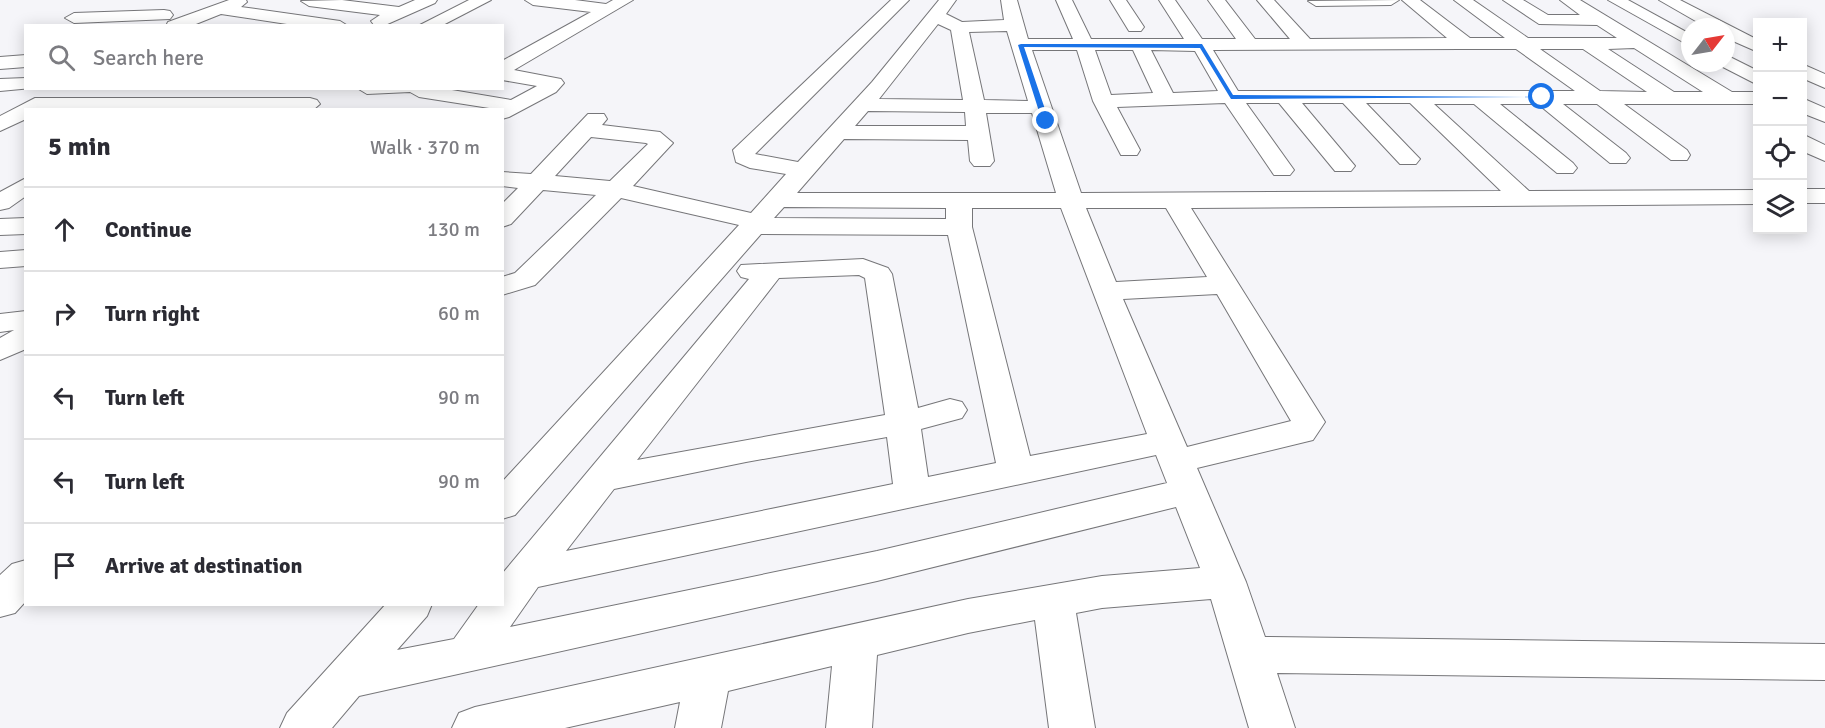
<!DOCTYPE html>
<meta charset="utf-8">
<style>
body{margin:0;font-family:Signika,sans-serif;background:#f7f7f7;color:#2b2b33}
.controls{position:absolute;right:18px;top:18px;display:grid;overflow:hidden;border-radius:0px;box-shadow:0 3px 15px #0003}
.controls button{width:54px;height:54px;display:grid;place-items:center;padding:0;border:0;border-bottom:2px solid #e1e1e2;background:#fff;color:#2b2b33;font:30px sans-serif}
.compass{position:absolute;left:1681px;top:18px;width:54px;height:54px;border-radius:50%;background:#fff;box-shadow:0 3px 15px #0003;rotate:59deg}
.stop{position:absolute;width:18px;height:18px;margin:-14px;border:4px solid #1a73e8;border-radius:50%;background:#fff}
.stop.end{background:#1a73e8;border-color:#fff;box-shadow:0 2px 6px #0008}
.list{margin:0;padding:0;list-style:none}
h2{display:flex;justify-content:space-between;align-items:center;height:78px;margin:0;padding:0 24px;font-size:26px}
h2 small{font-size:20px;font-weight:400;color:#7c7c81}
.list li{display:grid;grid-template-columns:39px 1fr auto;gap:18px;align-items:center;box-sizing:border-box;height:84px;padding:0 24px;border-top:2px solid #e1e1e2}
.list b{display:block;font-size:22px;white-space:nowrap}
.list em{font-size:20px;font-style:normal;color:#7c7c81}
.icon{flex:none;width:33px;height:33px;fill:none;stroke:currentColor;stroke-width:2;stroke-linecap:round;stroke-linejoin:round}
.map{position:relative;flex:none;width:1825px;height:728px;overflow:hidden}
.search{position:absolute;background:#fff;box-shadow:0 3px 15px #0003;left:24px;top:24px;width:480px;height:66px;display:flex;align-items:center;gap:15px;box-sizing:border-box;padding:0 21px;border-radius:0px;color:#7c7c81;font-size:22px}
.panel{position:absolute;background:#fff;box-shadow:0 3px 15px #0003;left:24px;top:108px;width:480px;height:498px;border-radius:0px}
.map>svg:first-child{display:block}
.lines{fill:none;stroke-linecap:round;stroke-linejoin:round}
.minor-casing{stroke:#767679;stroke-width:2}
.minor{fill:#fff;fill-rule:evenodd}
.route{fill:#1a73e8}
</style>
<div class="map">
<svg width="1825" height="728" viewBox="0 0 1825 728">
<rect width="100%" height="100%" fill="#f5f5f9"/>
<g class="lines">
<g class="minor-casing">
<path id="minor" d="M229,0h17l1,2 -6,5 99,14 8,5h-48l-79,-12 -30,12h-25l2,-4z
M342,0l57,7 16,-7h22l-2,3 -52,23 -9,-1 -3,-4 9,-6 -71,-9 -8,-5z
M469,0h22l-50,26h-23z
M525,0h50l31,4 7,-4h20l-119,70 47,9 3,4 -8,9 -47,25 -7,2v-9l-83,-13 -9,-5 -43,2 -10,-6h83l71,12 26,-14 -35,-6v-19l89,-49 -58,-7z
M891,0h18l-154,154 43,8 74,-80 67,-82h17l-10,14 16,8 42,-2 -3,-20h16l11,39h45l-17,-39h16l19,39h93l-25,-39h16l27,39h34l-28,-39h17l30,39h35l-33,-39h17l36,39 137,-1 -45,-38h18l50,38h35l-51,-38h19l55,38h89l-20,-13 -58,-1 -36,-24h20l25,15h32l-20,-15h20l152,92h26v12h-134l63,46 3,5 -3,5h-16l-74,-56h-34l63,49 4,5 -4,5h-16l-72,-59h-38l73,59 4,5 -4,5h-16l-83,-69h-40l95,87 229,-1v14l-567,4 134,214 -12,18 -116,28 49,114 19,55 560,7v36l-548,-7 18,55h-46l-38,-129 -109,9 -26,5 19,115h-46l-14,-108 -67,13 -91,22 -5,73h-46l6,-62 -104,25 -7,37h-46l5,-26 -115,26h-113l7,-15 16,-6 493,-108 134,-23 98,-8 -24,-61 -299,74 -518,115 -27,32h-52l7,-15 99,-109h46l-5,12 -30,34 57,-11 25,-35h23v-30l247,-295 -8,-2 -4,-6 4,-6 122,-6 25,9 4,6 26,134 32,-9 12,3 5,8 -5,8 -41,11 7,48 68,-14 -48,-228 -187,-1 -246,281 -13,4v-37l237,-257 -118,-27 -86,87 -33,10v-18l13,-4 81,-78 -53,-5 -32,34 -9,3v-23l16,-16 -16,-2v-14l29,2 57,-60h16l3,5 -5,6 58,7 13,11 -40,43 118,27 35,-39 -36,-6 -14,-6 -3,-12zM938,24l13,6 12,70 -84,-1zM1007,31l21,70 -44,-1 -15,-68zM1634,48l69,44h-29l-66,-43zM1461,49h55l59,42h-337l-25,-41zM1540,49h43l64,43 -47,-1zM1032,50h45l16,51 28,54h16l3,-5 -23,-43 108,-4 49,72h16l4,-5 -48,-67h33l56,68h16l4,-5 -53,-63h41l57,61h16l4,-5 -54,-56h44l91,88 -420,2zM1095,50h38l20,43 -42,2zM1151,50l44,1 23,40 -45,2zM868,111l97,1 1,14h-111zM986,113h46l24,80h-259l47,-54 124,1 2,21 4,5h16l4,-5zM591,137l55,6 2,1 -38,37 -55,-5zM784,207l162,1v11l-172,-1zM972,208h89l86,226 -117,22 -58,-229zM1086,208h80l41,69 -91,5zM859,275l6,3 20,137 -248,45 142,-182zM1217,294l74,127 -104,26 -64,-148zM887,437l6,47 -327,67 48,-62 132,-27zM1156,455l11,28 -290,68 -367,76 28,-40z
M1110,0h16l18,27 -3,4h-12z
M1399,0l-8,5 -75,1 -8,-5z
M1608,0h20l62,34v12z
M1659,0h21l78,40v12l-32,-14v-11h-20z
M164,10l6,1 3,4 -3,4 -96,4 -9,-5 9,-5z
M26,55v12l-26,2v-12z
M1726,55l32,16v14l-39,-20 -1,-2h8z
M1802,64l23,10v14l-23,-10z
M26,78v10h6l-32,3v-12z
M35,98h275l7,2 3,4 -7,6h-287v9l-26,12v-15z
M1802,98l23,10v14l-23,-9z
M1802,134l23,11v16l-23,-10z
M26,178v18l-17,12 -9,2v-18z
M1802,189h23v14h-23z
M26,218v16l-26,1v-16z
M26,250v16l-26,2v-16z
M26,311v38l-26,11v-22l14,-8 -14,2v-18z
M26,560v41l-11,12 -15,4v-42l12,-11z"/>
</g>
<use href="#minor" class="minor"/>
</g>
<path class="route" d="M1021,44h181l31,51 312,2 -314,2 -31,-51 -176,-1 25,74 -3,2 -4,-2 -24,-76z"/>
</svg>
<div class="controls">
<button>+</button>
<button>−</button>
<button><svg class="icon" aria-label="locate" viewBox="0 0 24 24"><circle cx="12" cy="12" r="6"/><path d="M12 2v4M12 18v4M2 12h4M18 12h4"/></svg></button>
<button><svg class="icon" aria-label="layers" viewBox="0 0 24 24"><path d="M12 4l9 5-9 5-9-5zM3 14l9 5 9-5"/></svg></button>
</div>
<svg class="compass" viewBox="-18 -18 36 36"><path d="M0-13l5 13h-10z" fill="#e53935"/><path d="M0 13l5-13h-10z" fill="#7c7c81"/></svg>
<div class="stop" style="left:1542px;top:97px"></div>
<div class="stop end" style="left:1046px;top:121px"></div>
<div class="search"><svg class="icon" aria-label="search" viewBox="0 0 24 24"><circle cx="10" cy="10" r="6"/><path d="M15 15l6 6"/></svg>Search here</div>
<section class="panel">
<h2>5 min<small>Walk · 370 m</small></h2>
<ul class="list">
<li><svg class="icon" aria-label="ahead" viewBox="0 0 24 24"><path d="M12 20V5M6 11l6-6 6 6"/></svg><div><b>Continue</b></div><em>130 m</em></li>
<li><svg class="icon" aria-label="right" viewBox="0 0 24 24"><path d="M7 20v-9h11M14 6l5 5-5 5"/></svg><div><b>Turn right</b></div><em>60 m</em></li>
<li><svg class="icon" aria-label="left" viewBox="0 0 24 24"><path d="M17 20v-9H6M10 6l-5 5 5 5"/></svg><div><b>Turn left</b></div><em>90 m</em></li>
<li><svg class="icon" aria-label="left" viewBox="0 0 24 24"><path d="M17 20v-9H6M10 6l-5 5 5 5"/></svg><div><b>Turn left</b></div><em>90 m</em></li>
<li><svg class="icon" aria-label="arrive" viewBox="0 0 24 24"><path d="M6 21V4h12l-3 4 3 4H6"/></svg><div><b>Arrive at destination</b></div></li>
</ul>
</section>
</div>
